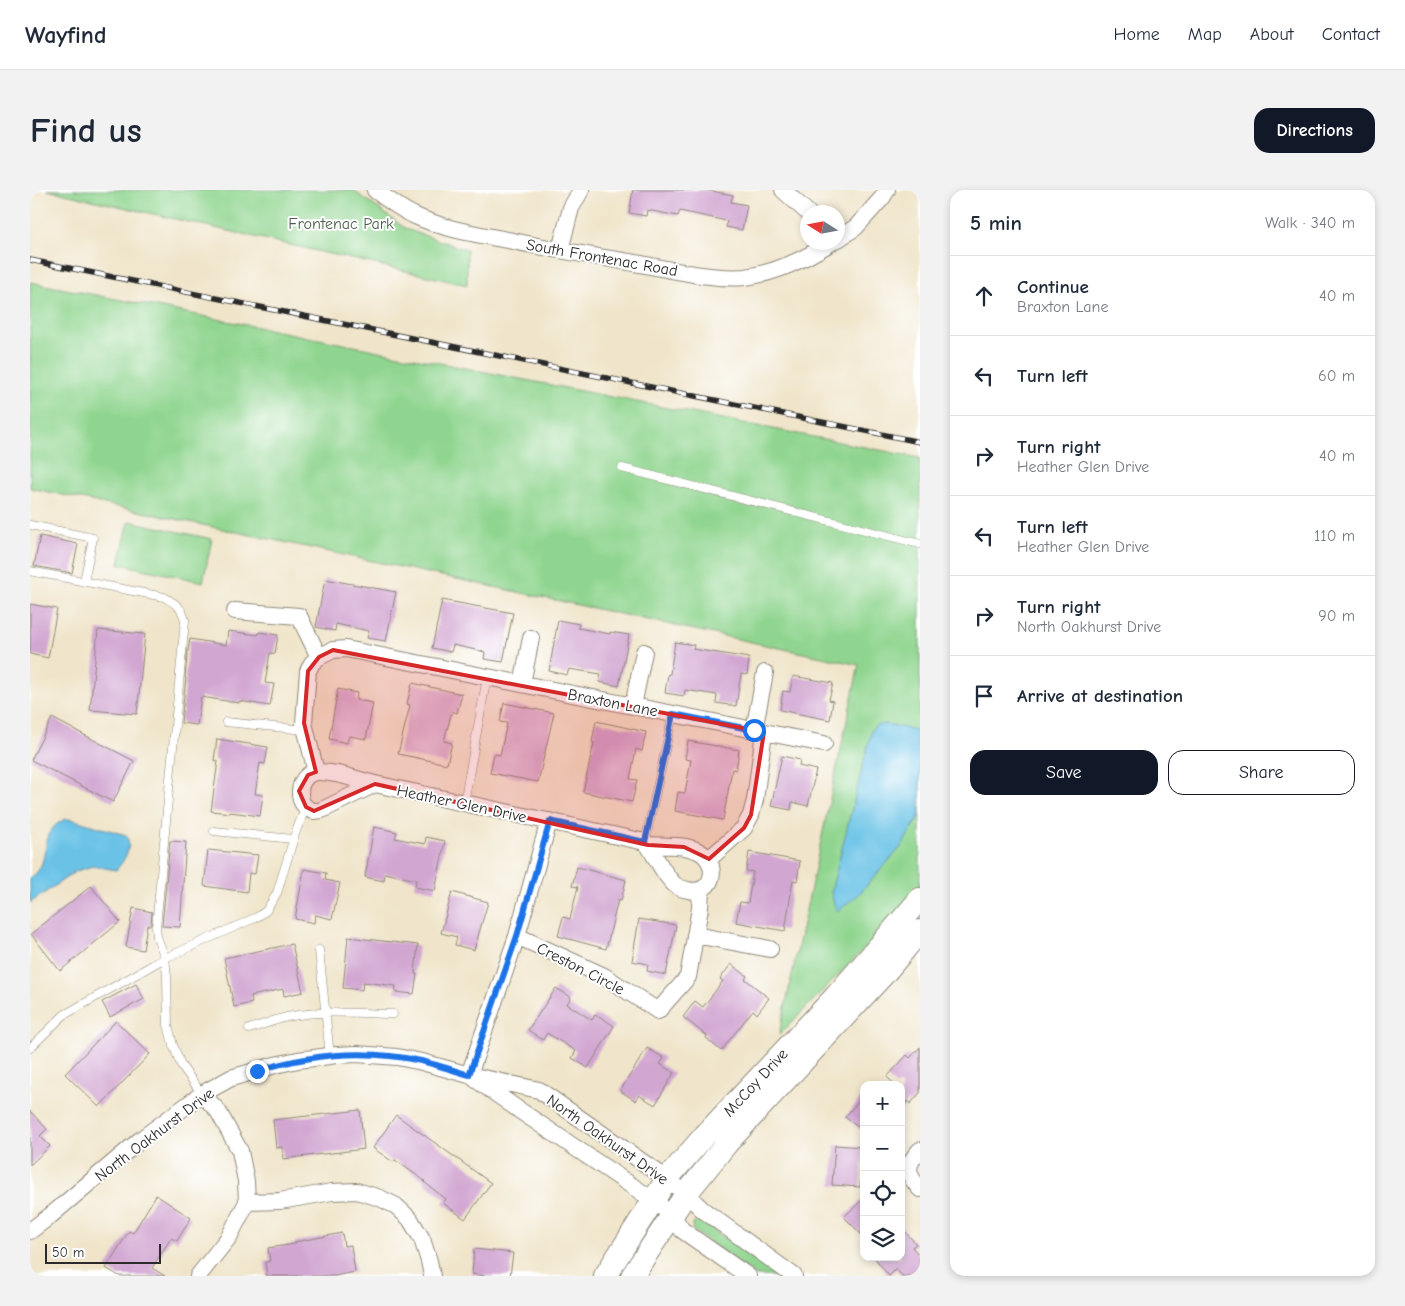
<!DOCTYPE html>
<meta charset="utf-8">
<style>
body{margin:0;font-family:"Comic Neue",sans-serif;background:#f2f2f3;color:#1f2937}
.controls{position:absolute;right:15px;bottom:15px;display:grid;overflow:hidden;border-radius:10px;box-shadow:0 2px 8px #0003}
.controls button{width:45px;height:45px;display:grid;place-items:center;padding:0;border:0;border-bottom:1px solid #e0e1e3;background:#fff;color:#1f2937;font:25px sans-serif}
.compass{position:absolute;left:770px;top:15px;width:45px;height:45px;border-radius:50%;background:#fff;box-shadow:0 2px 8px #0003;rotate:281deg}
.scale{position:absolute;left:15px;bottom:12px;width:116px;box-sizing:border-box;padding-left:5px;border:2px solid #2b2b2b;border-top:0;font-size:14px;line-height:18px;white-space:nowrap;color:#2b2b2b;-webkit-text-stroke:4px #fff;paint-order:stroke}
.stop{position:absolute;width:15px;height:15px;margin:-11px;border:4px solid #1a73e8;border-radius:50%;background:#fff}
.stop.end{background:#1a73e8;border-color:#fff;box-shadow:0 1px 5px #0008}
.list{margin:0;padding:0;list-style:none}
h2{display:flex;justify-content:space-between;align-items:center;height:65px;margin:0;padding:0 20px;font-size:21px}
h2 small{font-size:16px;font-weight:400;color:#747a83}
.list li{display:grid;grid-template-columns:32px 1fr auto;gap:15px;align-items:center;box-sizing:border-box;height:80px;padding:0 20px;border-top:1px solid #e0e1e3}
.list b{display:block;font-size:19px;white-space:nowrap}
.list p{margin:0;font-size:16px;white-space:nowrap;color:#747a83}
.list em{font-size:16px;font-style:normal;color:#747a83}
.actions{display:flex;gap:10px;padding:15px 20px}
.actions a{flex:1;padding:11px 0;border:1px solid #111827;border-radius:15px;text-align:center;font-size:18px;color:#111827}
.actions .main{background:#111827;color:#fff}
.icon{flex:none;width:28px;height:28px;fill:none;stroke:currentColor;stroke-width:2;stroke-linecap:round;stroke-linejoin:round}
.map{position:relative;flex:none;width:890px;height:1086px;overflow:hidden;border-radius:15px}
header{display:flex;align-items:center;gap:30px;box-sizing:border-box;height:70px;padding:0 25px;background:#fff;border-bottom:1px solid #e0e1e3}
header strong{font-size:24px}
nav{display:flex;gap:28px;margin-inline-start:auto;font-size:18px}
.intro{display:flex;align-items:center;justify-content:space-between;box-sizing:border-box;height:120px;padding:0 30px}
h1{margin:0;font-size:35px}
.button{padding:12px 22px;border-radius:15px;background:#111827;color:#fff;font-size:18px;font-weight:700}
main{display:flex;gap:30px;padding:0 30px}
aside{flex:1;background:#fff;border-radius:15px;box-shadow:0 2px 8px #0003}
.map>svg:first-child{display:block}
.green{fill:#90d58f;stroke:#5e805d}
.water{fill:#6ac3e7;stroke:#4a7789}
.building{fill:#d1a6d1}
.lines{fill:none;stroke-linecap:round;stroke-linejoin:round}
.lane-casing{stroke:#8e887a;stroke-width:9}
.street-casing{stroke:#8e887a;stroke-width:18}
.secondary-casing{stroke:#8e887a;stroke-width:24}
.lane{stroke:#fff;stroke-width:8}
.street{stroke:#fff;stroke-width:16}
.secondary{stroke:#fff;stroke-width:22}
.rail-casing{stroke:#2b2b2b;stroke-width:5.5}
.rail{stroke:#fff;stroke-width:4;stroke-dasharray:11;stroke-linecap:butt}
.route{stroke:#1a73e8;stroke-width:6}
.marked{fill:#d62828;fill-opacity:0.2;stroke:#d62828;stroke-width:4;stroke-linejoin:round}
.labels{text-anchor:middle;stroke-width:4;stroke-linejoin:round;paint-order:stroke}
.park-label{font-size:16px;fill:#495e49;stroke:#fff}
.street-label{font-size:16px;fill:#2b2b2b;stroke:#fff}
</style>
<header>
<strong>Wayfind</strong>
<nav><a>Home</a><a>Map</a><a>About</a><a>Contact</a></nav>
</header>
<div class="intro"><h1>Find us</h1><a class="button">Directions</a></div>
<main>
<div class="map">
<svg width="890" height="1086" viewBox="0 0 890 1086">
<rect width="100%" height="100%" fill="#fff"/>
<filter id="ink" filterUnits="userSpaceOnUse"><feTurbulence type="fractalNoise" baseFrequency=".02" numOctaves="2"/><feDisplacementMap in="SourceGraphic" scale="10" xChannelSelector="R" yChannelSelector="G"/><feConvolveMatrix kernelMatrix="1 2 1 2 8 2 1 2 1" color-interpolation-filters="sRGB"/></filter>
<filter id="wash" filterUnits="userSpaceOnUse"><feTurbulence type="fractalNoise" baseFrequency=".0096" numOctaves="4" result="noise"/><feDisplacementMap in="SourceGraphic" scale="20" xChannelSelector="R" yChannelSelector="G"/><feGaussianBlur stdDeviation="1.12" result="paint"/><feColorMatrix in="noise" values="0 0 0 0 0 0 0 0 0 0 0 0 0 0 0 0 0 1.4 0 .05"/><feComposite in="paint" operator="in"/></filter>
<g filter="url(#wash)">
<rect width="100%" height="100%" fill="#f0e5ca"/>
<path class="green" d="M17,0h306l53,39 61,21v35z
M0,92l890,176v427l-10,15 -34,37 -97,98 80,-370 -829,-177z
M99,331l83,18 -9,43 -84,-18z
M667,1031l11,5 69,50h-21l-63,-46 -1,-5z"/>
<path class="water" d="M856,534l34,7v84l-19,32 -42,47 -21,17 -3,-4 -4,-15 41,-163 5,-4z
M35,629h6l55,16c7,12 -2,26 -10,35l-23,-4 -17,5 -46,32v-25c18,-10 12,-34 22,-49 4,-5 8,-7 13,-10z"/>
<g id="blocks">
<path class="building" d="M603,0h73l27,5 -2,7 16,3 -5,25 -16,-3 1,-6 -47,-10 -2,5 -31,-6 -1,6 -17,-3z
M10,346l38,8 -6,29 -38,-7z
M295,389l71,13 -10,49 -19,-3 2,-7 -33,-7 -1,7 -19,-4z
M412,410l71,13 -10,49 -19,-3 1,-7 -32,-7 -2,7 -19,-4z
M0,414l27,5 -9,49 -18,-4z
M528,430l21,4 -1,4 32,6v-2l19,3 -10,51 -20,-4 2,-8 -32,-5 -2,6 -18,-4z
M68,440l47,4 -8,80 -47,-4z
M198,441l30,4 1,-3 19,3 -3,19 -5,-1 -5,30 9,1 -4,22 -31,-5v2l-38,-6 -4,28 -16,-2 5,-45h-1l2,-22 3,-17 36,6z
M645,452l19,3 -1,4 56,9 -2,17 -6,-1 -5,32 -20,-3 1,-8 -32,-5 -1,6 -19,-3 3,-19h2z
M763,486l40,7 -4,17 4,1 -3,19 -50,-10 3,-19 7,1z
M382,493l50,11 -5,19 -5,-2 -8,30 8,2 -5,21 -49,-10 12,-49 -3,-1z
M308,499l19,4 -1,7 17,3 -7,36 -17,-3 -2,7 -18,-4z
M474,513l50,10 -16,69 -48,-9 4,-19 6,1 7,-32 -7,-1z
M22,528l82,43 -21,41 -82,-42z
M566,531l50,11 -4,19 -6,-2 -6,30 7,1 -5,22 -49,-10 11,-49 -2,-1z
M187,549l51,8 -3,17 -5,-1 -5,31 8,1 -3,21 -30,-4v1l-19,-2 7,-50 -4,-1z
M658,551l51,9 -3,20 -4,-1 -9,51 -48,-9 3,-19 7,1 6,-33 -6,-1z
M752,566l18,4 -1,6 17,4 -8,36 -16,-4 -1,8 -20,-4z
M344,637l23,5 -2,6 30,6 1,-7 19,4 -10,50 -20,-4 1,-7 -31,-7 -1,8 -19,-4z
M140,651l16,1 -6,85 -18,-1z
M178,660l50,5 -3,19 -6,-1 -2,19 -43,-6z
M719,662l51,9 -3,20 -4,-1 -8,51 -49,-9 4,-20 8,1 5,-31 -7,-1z
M547,677l49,13 -5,21 -3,-1 -12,49 -48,-13 5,-19 7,2 8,-32 -6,-1z
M274,679l22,4 -1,7 15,3 -8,36 -17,-4 -1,8 -19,-4z
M61,696l29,36 -60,49 -29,-37z
M422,702l36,10 -14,48 -19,-5 2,-8 -16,-4z
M103,718l19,4 -1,13h-4l-4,25 -17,-3z
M609,729l37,6 -10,50 -19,-4 1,-7 -16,-3z
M318,747l70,8 -3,29h2l-3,20 -19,-2 1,-6 -33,-4 -1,8 -19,-2z
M262,754l11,48 -19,4 -1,-7 -32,7 1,7 -18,4 -10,-49z
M701,774l16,12 -2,3 24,19 -12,16 -4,-4 -32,41 -15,-13 1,-2 -24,-19 12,-16 8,6 20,-26 -3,-2z
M106,794l8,15 -34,18 -8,-15z
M526,798l15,9 -4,7 25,16 3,-5 4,2v-1l15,10 -26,42 -16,-10 4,-7 -29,-18 -4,7 -15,-10z
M86,831l34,33 -51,53 -34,-33z
M890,857v46l-10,11 -2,-3 -7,9v-25h-6l-8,-8 20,-22 3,3z
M617,858l17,10 -4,6 14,9 -19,32 -16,-10 -3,6 -16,-10z
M834,905v37l-19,-15z
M330,920l4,39 -81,10 -1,-12 -6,1 -3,-28z
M0,921l17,18 -7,7 10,10 -20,19z
M366,925l95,68 -26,36 -22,-16 3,-4 -22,-17 1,-1 -30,-21 -2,2 -20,-14z
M805,955l29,2 -4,40 -28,-2z
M126,1005l35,23 -14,23 -6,-3 -19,30 13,8h-46l-13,-8 23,-37 4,2z
M834,1008v39l-20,-20z
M871,1037l15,17 -4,3 8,9v14l-7,6h-11l-6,-7 -7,7 -15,-19h27z
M312,1043l2,13 7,-1 4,27 -21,4h-67l-2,-14 5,-1 -2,-13 27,-4v-2z
M444,1059l39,4 -3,23h-25l-13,-2z"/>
</g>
</g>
<g filter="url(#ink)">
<use href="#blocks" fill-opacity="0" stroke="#8e887a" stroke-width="1"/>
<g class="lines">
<g class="lane-casing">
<path id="lane" d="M592,278l298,76
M0,335l63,13 -9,43
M0,381l134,26c12,7 17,9 21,23l-29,307 1,10 8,21 2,19 1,48 5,20 8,20 21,29
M196,532l79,8
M434,613l23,-126
M184,641l79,8
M615,652l28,-128
M289,760l11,106
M219,839c13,-4 25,-9 38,-12 35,-7 70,-4 106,-3
M0,858l34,-33 101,-57 92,-41 9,-6 11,-18 19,-62 10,-24"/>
</g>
<g class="street-casing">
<path id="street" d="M345,0c12,9 24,18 38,25 30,14 63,19 95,25 42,9 85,16 127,23 33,6 77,17 110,14 32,-4 59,-18 87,-35
M753,0l25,23
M808,49l18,-12 26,-29 5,-8
M530,60l11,-42 10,-18
M205,421l64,5 20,41
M492,494l9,-46
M603,516l11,-54
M724,540l11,-57
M734,542l60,12
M286,582l-12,-49 4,-52 4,-8 7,-6 14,-7 13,-1 418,83 -9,68 -4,15 -7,13 -35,31
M345,594l-53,26c-3,1 -6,1 -8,1 -21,-4 -17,-38 3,-39 16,-1 42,8 58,12l270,58 3,3
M618,655c16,1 35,-1 50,6 22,10 17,45 -10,39 -5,-1 -10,-2 -14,-6 -10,-9 -18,-27 -26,-39z
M665,745l75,14
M487,746l87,40 54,35 30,-34 12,-69 1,-18
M439,885l48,-139 32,-115
M445,889l44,31 134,90 19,15 10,15 66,46
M890,960c-15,16 -14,23 0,39
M217,1012l33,-1 52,-9 25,-1 23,7 16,8 14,13 12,20 7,22 3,15
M0,1041l20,-15 90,-76 62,-46 29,-16 44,-13 23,-5 39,-5 20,-1 40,3 25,5 47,13 70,15 128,89 19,15 17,16 91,66
M168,1086l31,-39 18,-35 -1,-21 -6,-30 -22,-40 -16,-17"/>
</g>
<g class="secondary-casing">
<path id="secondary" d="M575,1086l62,-97 38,-44 130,-138 85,-98
M602,1086l54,-82 42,-52 156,-168 36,-43"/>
</g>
<use href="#lane" class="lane"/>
<use href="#street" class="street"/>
<use href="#secondary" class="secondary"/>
<g class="rail-casing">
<path id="rail" d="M0,70l890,182"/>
</g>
<use href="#rail" class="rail"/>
</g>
</g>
<g class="lines" filter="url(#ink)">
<path class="route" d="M227,881c53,-17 109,-22 164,-10 16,4 32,9 48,14l48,-139 33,-115 95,21 28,-128 81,16"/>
</g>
<path class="marked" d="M303,460l431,82 -13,83 -7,13 -35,31 -25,-12 -36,-2 -273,-61 -61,27 -8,-4 -7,-16 9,-16 8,-3 -12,-49 4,-52 11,-14z"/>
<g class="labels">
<g class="park-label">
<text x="311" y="39">Frontenac Park</text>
</g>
<g class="street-label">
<text transform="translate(572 67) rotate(10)" y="6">South Frontenac Road</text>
<text transform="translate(583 512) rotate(11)" y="6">Braxton Lane</text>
<text transform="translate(432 613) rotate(12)" y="6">Heather Glen Drive</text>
<text transform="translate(551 778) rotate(27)" y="6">Creston Circle</text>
<text transform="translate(725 892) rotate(-47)" y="6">McCoy Drive</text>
<text transform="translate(124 944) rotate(-37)" y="6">North Oakhurst Drive</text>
<text transform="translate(578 949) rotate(35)" y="6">North Oakhurst Drive</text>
</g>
</g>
</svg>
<div class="controls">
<button>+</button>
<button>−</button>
<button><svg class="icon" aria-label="locate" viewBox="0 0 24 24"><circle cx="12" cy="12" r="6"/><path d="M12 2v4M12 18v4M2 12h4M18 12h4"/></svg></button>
<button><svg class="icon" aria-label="layers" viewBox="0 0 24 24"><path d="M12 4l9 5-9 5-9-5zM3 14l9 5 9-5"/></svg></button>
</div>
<svg class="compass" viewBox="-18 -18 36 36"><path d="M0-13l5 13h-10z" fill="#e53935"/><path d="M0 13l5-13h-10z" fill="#747a83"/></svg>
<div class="scale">50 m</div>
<div class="stop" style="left:724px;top:540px"></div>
<div class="stop end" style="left:227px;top:881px"></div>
</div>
<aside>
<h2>5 min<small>Walk · 340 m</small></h2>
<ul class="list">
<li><svg class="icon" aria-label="ahead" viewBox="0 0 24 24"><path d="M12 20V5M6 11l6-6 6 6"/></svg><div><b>Continue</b><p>Braxton Lane</p></div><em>40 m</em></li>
<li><svg class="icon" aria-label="left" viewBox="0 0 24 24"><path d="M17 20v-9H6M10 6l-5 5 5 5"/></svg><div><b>Turn left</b></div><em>60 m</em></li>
<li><svg class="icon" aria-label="right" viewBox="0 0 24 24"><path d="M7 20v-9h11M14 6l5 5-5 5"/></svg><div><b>Turn right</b><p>Heather Glen Drive</p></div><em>40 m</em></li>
<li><svg class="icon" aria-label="left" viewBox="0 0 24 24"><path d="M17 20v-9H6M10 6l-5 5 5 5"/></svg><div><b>Turn left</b><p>Heather Glen Drive</p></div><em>110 m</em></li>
<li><svg class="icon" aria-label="right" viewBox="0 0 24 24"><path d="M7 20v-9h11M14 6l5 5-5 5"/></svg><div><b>Turn right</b><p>North Oakhurst Drive</p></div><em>90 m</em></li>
<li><svg class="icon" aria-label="arrive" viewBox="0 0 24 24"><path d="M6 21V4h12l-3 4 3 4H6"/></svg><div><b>Arrive at destination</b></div></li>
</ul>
<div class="actions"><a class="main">Save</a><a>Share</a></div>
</aside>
</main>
